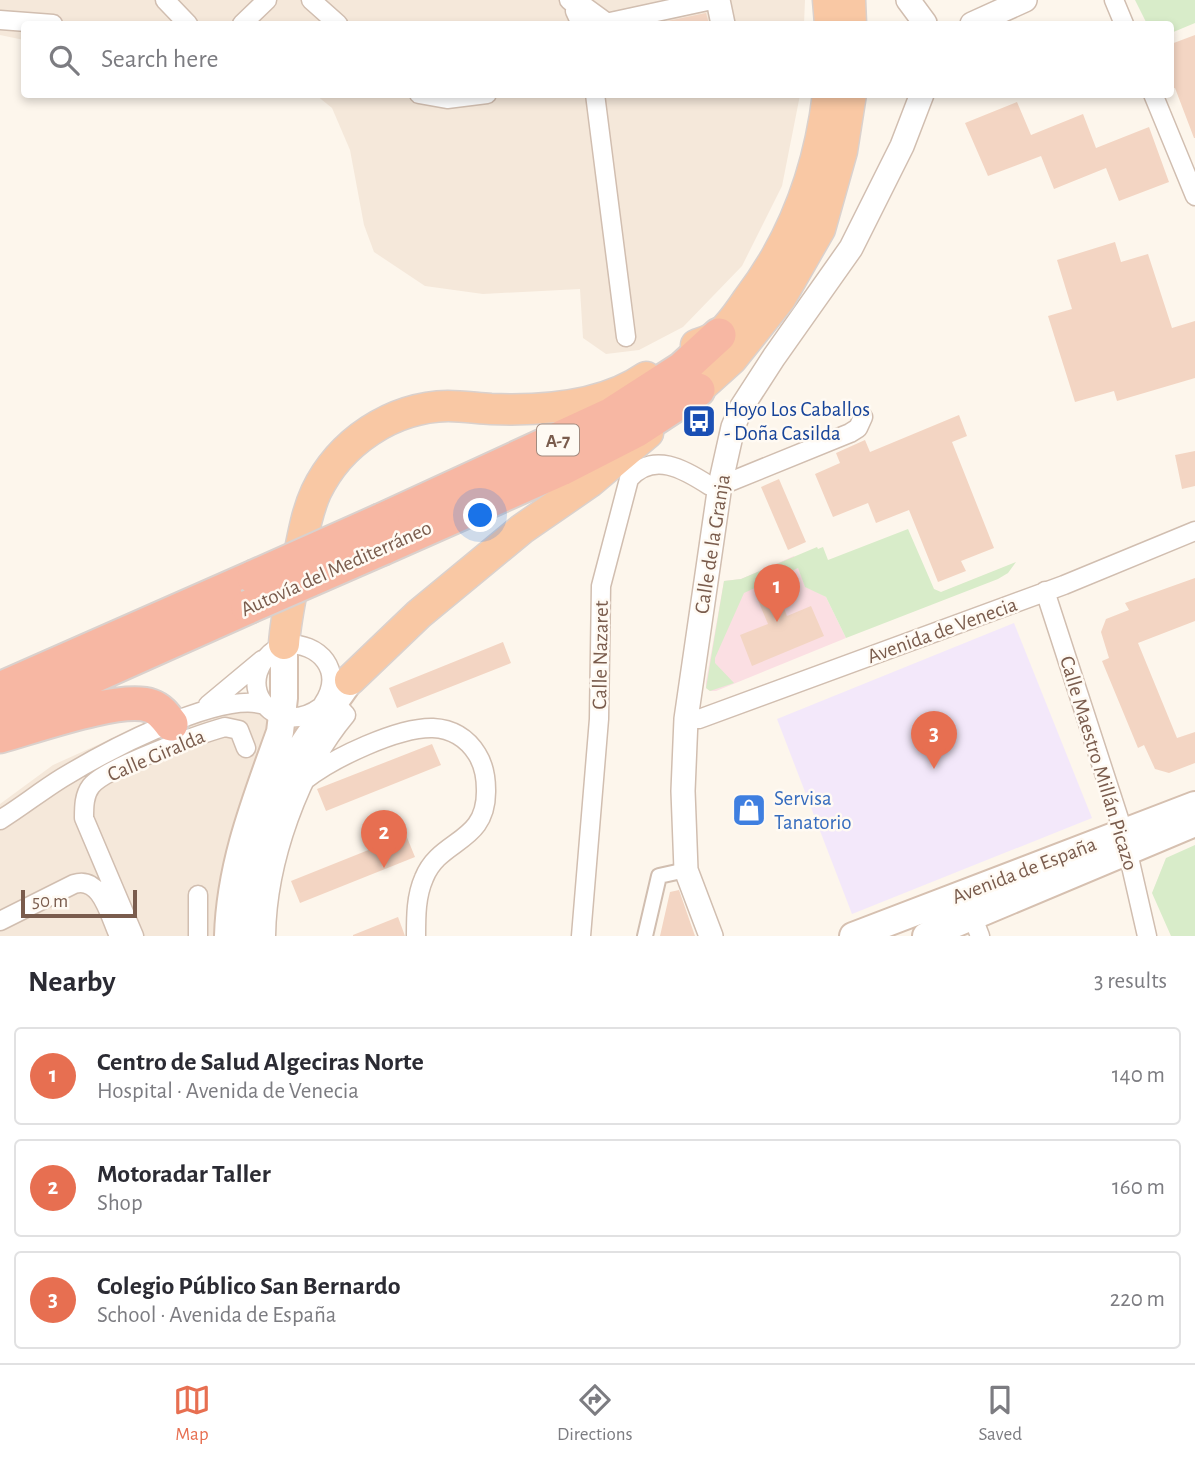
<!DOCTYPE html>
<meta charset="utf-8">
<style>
body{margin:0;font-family:"Alegreya Sans",sans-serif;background:#f7f7f7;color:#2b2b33}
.scale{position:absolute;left:21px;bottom:18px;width:116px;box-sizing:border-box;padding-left:7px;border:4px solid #7a5c4d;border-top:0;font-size:19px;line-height:24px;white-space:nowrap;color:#7a5c4d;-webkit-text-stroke:5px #fffaf3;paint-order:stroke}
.you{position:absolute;left:481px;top:516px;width:24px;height:24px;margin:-18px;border:5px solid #fff;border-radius:50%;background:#1a73e8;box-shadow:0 0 0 10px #1a73e833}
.badge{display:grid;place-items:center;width:46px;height:46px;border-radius:50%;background:#e76f51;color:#fff;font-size:23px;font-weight:700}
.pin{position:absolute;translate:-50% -58px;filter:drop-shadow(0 2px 4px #0008)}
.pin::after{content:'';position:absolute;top:37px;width:24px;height:21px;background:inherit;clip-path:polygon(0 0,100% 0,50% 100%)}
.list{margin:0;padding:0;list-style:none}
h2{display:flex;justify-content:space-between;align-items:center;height:91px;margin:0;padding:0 28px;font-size:30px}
h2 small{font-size:23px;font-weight:400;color:#7c7c81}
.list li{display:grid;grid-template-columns:46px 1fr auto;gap:21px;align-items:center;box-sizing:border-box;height:98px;margin:0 14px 14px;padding:0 14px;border:2px solid #e1e1e2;border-radius:7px}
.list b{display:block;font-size:26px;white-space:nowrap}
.list p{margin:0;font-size:23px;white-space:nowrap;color:#7c7c81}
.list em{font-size:23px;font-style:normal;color:#7c7c81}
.icon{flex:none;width:38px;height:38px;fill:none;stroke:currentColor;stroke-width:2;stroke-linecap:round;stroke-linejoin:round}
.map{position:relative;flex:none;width:1195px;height:936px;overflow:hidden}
.search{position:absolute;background:#fff;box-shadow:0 4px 10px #0003;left:21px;right:21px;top:21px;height:77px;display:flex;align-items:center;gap:18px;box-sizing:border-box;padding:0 24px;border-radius:7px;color:#7c7c81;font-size:26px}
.sheet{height:427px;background:#fff}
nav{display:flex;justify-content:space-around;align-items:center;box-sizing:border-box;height:98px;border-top:2px solid #e1e1e2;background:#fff;font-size:19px;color:#7c7c81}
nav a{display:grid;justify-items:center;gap:4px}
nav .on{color:#e76f51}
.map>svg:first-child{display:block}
.residential{fill:#f5e8da}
.education{fill:#f3e8fa}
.medical{fill:#fbdfe3}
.green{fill:#d8ecc9}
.building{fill:#f3d5c3}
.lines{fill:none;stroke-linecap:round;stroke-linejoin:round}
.pedestrian-casing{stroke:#d1beb0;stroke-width:18}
.minor-casing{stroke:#d1beb0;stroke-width:21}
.tertiary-casing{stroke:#d1beb0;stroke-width:26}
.secondary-casing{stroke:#d6c0b0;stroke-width:30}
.trunk-casing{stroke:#dad1cd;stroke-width:33}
.motorway-casing{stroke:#dad1cd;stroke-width:37}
.pedestrian{stroke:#fff;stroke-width:14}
.minor{stroke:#fff;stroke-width:18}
.tertiary{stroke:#fff;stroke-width:23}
.secondary{stroke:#fff;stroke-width:26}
.trunk{stroke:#f9c8a4;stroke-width:30}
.motorway{stroke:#f7b7a3;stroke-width:33}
.motorway-bridge-casing{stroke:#dad1cd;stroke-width:37;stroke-linecap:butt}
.motorway-bridge{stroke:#f7b7a3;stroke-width:33}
.labels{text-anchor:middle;stroke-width:5;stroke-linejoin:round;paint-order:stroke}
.shield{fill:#fffaf3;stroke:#a28b7f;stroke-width:2}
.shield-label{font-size:19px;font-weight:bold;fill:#7a5c4d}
.transit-label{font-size:21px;fill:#164399;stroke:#fffaf3;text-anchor:start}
.street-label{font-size:21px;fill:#7a5c4d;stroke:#fffaf3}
.shop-label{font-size:21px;fill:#366cbe;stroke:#fffaf3;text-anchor:start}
</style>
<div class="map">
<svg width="1195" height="936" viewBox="0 0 1195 936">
<rect width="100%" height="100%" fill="#fdf6ec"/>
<path class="residential" d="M0,0h805l-1,24h-780v16l-24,-5z
M316,95h484l-18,91 -40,80 -59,61 -44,23 -33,4 -23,-16 -3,-49 -97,5 -58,-8 -51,-34 -10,-27 -14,-75 -18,-42z
M225,705l50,8 -47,223h-228v-132l53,-39 111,-50 23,-8 9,5z"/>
<path class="education" d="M1014,623l78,195 -240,96 -75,-195z"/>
<path class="medical" d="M794,556l11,30 21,11 20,41 -130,53h-6l-4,-3v-6l18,-101 17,-2z"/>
<path class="green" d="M1135,0h60v23l-24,10 -1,-9h-23z
M908,529l26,60 7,3 75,-30 -8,11 -10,6 -152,59 -20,-41 -21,-10 -7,-19 -54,25 -29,65v5l19,20 -24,8 -4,-3 18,-107 17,-2 76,-32 1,2 5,-2 5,13z
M1195,845v91h-24l-19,-43 14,-35z"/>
<path class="building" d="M706,13l3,11h-56z
M1195,35v103h-1l-19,-50 -4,1v-45z
M1017,102l14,33 52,-21 13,34 53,-21 20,55 -50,19 -13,-33 -52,21 -13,-33 -53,20 -23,-53z
M1115,242l6,20 27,-8 24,74 23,-7v57l-78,23 -3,-10 -39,11 -27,-86 24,-7 -15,-49z
M959,415l8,21 -15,6 42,106 -33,13 5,10 -28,11 -29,-72 -33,13 -8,-20 -35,14 -18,-43 25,-11 -4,-10 29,-13 5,12z
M1195,451v35l-13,3 -7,-34z
M779,479l27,63 -18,8 -27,-63z
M1195,578v43l-57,22 39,95 18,-6v31l-26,10 -14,-4 -11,-24 -6,3 -36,-87 7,-3 -8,-26 5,-13 23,-9 -4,-7z
M777,590l10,26 24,-10 13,30 -72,30 -12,-31 28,-11 -11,-26z
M503,642l8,21 -114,45 -8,-20z
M432,744l9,21 -115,46 -9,-22z
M406,835l9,22 -115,46 -9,-22z
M679,890l16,46h-35l10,-44z
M398,917l7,19h-52v-1z"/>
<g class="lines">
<g class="pedestrian-casing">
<path id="pedestrian" d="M645,936l14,-60 27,-6"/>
</g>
<g class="minor-casing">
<path id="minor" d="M165,0l23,24
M311,0l27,24
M569,0l7,6h8l22,16
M1114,0l10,24
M576,6l-1,5 6,13
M0,20l53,4
M242,24l25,-24
M601,24l111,-24
M419,94l28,5 40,-5
M595,94l31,243
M1153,94l42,102
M1045,591l78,240 24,105
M208,705l54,-45
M321,707c-49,36 -96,-31 -37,-63 36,-2 61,27 39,60
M686,719h13l365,-134 131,-54
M305,780c28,-22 93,-53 128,-52 19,1 34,10 44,26 7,11 9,23 9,36 1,54 -46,48 -62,88 -8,18 -8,38 -8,58
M0,820c21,-13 41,-29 62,-42 41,-25 157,-88 203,-73
M198,895v41
M973,918l7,18
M0,921l74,-37c27,-9 36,33 45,52
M134,936l-50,-118c0,-11 0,-23 7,-32 14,-18 109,-52 134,-59l14,3 7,18
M266,936c1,-74 33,-165 80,-221l-18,-20
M581,936l18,-217 2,-133 28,-107c24,-28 55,-10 81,7l17,-3 123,-50 8,-5 5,-11"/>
</g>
<g class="tertiary-casing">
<path id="tertiary" d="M718,0l5,24
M908,0l17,23
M972,24l53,-24
M711,936l-25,-66 -3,-79 3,-72 34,-234 13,-58 8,-19 33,-51 77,-109 51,-102 20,-52"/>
</g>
<g class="secondary-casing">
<path id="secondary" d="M228,936c2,-72 28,-137 52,-204l4,-34v-54
M247,936c3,-68 21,-143 61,-199 14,-20 29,-36 42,-57
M853,936l342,-131
M926,936l269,-113"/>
</g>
<g class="trunk-casing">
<path id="trunk" d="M828,0l2,24
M850,0l1,24
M696,345c8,-3 18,-6 25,-12 10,-9 19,-22 27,-34 46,-60 71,-129 80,-205
M681,405l51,-46 48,-60 40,-70 22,-78 9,-57
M284,644c2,-29 9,-56 14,-85 5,-22 8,-45 18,-67 24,-50 76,-85 132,-86 14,0 28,2 43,3 50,2 112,-2 155,-32
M350,680l69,-66 103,-85 68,-47 58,-49"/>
</g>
<g class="motorway-casing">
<path id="motorway" d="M382,520l228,-105 73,-47 36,-33
M383,548l178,-79 76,-39 61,-40
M0,689l254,-112
M0,718l248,-111
M0,736c33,-9 121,-41 151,-30 9,3 14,10 20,18"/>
</g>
<use href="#pedestrian" class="pedestrian"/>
<use href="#minor" class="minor"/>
<use href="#tertiary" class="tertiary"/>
<use href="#secondary" class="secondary"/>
<use href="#trunk" class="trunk"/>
<use href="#motorway" class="motorway"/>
<g class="motorway-bridge-casing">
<path id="motorway-bridge" d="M254,577l128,-57
M248,607l135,-59"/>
</g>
<use href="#motorway-bridge" class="motorway-bridge"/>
</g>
<defs>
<g id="bus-square" transform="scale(1.75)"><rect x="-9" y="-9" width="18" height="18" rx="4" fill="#1a4fb4" stroke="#fffaf3"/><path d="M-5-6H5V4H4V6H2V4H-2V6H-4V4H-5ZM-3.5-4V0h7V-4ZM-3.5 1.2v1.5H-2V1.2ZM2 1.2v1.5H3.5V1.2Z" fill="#fff"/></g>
<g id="shop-square" transform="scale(1.75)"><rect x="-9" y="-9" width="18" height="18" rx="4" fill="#3f7fe0" stroke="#fffaf3"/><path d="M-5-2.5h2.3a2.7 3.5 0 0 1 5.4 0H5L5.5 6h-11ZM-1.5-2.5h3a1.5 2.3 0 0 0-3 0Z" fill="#fff"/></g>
</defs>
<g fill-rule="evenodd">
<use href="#bus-square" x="699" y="421"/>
<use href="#shop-square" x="749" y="810"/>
</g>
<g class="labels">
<rect class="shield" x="537" y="424.5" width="42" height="31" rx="5"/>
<g class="shield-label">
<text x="558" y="447">A-7</text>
</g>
<g class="transit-label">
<text x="724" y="416">Hoyo Los Caballos<tspan x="724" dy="24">- Doña Casilda</tspan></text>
</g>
<g class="street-label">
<text transform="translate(712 544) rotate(-81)" y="7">Calle de la Granja</text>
<text transform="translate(336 568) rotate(-24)" y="7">Autovía del Mediterráneo</text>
<text transform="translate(942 630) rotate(-20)" y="7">Avenida de Venecia</text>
<text transform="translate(600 655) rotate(-89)" y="7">Calle Nazaret</text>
<text transform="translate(156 755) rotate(-23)" y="7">Calle Giralda</text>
<text transform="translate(1099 763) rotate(73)" y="7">Calle Maestro Millán Picazo</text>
<text transform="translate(1024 870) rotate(-21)" y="7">Avenida de España</text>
</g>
<g class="shop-label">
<text x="774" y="805">Servisa<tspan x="774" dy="24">Tanatorio</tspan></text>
</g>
</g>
</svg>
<div class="scale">50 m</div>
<div class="you"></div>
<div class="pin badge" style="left:777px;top:622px">1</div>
<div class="pin badge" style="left:384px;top:868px">2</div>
<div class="pin badge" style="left:934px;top:769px">3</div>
<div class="search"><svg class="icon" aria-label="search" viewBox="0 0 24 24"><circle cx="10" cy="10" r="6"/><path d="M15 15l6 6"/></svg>Search here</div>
</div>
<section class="sheet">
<h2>Nearby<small>3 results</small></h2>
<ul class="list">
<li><span class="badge">1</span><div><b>Centro de Salud Algeciras Norte</b><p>Hospital · Avenida de Venecia</p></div><em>140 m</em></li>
<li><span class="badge">2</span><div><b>Motoradar Taller</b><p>Shop</p></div><em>160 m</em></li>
<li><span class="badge">3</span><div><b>Colegio Público San Bernardo</b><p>School · Avenida de España</p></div><em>220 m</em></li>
</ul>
</section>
<nav>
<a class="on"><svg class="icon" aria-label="map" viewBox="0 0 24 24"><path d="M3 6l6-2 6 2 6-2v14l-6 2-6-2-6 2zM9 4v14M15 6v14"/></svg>Map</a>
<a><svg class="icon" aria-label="directions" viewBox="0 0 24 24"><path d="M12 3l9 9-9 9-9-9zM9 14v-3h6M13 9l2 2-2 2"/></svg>Directions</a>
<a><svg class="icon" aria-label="saved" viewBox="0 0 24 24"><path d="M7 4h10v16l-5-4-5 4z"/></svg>Saved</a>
</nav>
